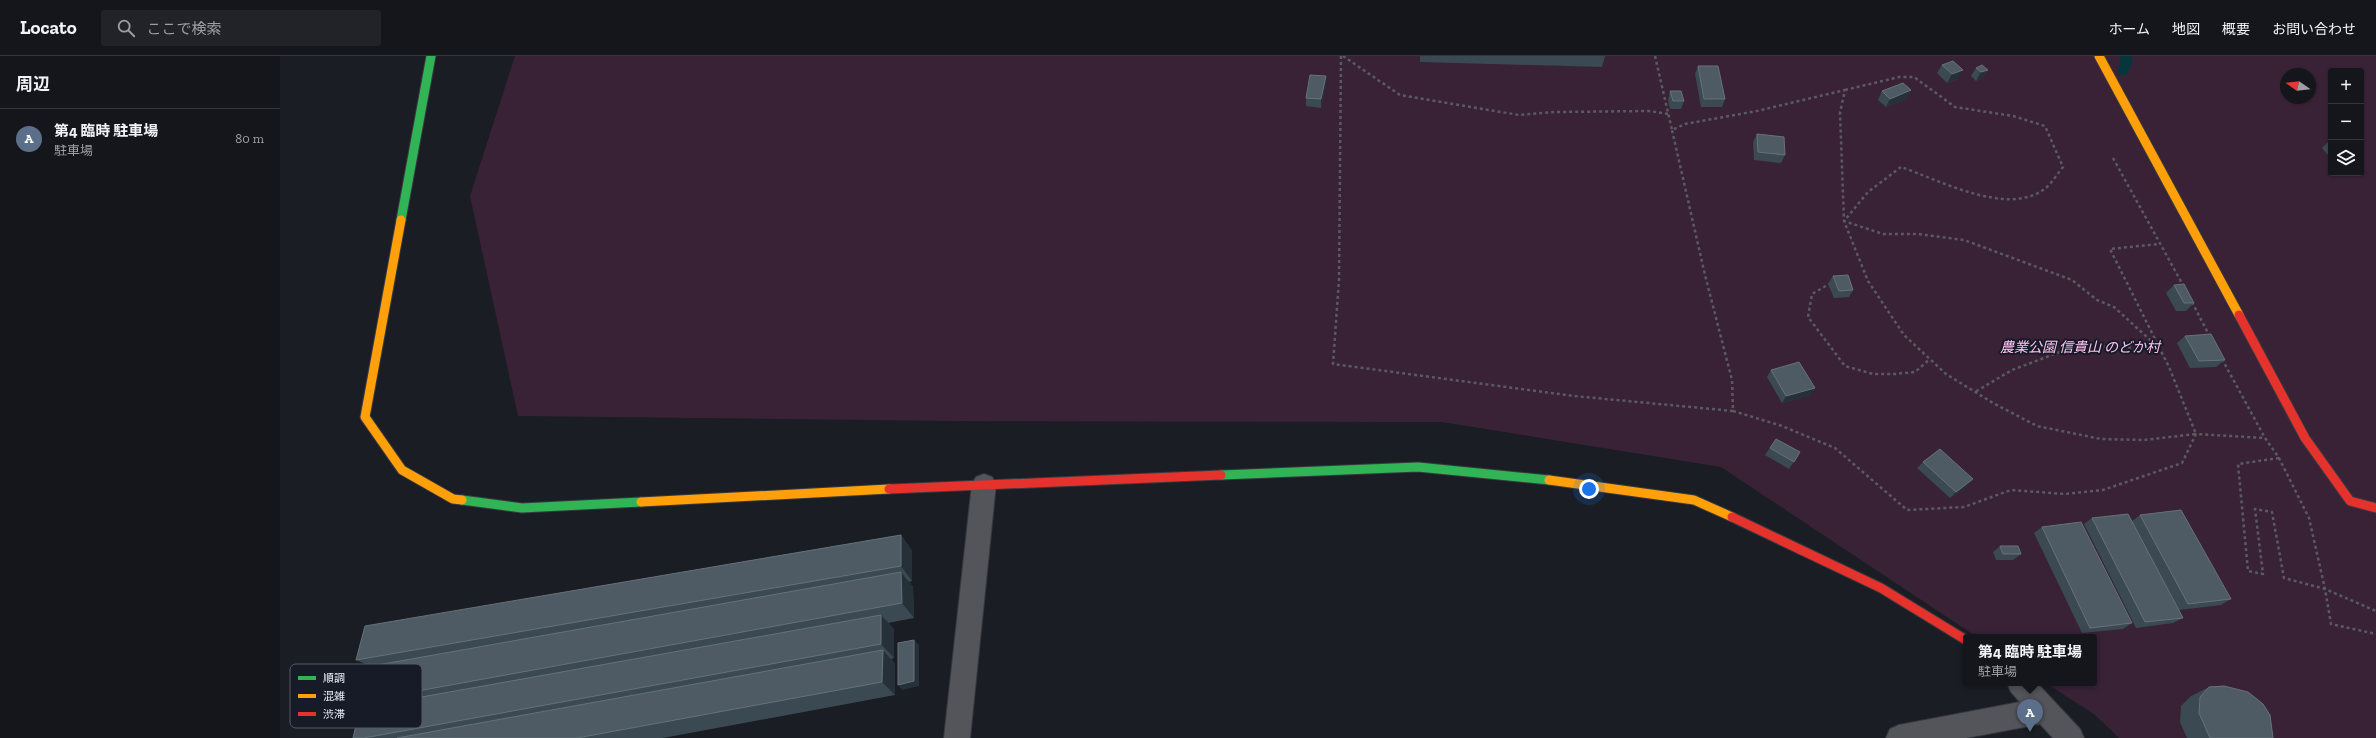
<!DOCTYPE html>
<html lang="ja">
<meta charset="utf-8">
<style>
body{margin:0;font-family:"Zilla Slab","Noto Sans JP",serif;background:#212328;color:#f1f3f6}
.controls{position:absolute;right:12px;top:12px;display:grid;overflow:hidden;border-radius:4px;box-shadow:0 1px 3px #0004}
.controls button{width:36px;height:36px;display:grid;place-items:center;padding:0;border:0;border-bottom:1px solid #33353a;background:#14161b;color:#f1f3f6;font:20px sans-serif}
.compass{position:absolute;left:2000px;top:12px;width:36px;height:36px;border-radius:50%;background:#14161b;box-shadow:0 1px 3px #0004;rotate:284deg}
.you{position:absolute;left:1309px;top:433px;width:14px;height:14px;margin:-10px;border:3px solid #fff;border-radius:50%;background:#1a73e8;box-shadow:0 0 0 6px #1a73e833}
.badge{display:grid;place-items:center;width:26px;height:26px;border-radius:50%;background:#0f766e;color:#fff;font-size:13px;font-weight:700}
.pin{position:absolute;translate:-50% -33px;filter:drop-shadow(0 1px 2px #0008)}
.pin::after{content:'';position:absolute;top:21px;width:14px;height:12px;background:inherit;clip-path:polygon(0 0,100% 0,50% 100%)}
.popup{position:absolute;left:1683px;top:578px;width:134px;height:52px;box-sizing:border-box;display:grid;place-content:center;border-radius:4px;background:#14161b;filter:drop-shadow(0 1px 3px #0005);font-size:13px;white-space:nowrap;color:#9d9fa3}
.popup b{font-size:15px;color:#f1f3f6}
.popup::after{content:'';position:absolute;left:50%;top:100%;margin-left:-8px;border:8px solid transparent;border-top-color:#14161b}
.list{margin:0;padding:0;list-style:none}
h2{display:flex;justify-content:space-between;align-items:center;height:52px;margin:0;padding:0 16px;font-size:17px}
h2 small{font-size:13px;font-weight:400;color:#9d9fa3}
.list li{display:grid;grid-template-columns:26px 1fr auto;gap:12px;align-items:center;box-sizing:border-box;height:60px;padding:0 16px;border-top:1px solid #33353a}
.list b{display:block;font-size:15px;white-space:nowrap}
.list p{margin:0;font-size:13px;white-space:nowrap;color:#9d9fa3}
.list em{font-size:13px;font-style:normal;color:#9d9fa3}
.icon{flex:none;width:22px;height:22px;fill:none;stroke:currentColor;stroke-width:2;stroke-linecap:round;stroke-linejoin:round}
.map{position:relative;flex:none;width:2096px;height:682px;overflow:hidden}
header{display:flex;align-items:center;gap:24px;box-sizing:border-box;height:56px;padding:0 20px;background:#14161b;border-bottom:1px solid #33353a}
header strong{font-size:19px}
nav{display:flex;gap:22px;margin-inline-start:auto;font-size:14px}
.search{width:280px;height:36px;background:#212328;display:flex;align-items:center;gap:10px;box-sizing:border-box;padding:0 14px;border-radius:4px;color:#9d9fa3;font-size:15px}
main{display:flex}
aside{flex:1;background:#14161b}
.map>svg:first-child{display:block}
.green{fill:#392236;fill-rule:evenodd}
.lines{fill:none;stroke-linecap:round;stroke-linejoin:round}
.stream{stroke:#05363b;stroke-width:11}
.street-casing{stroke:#37393e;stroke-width:2}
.fast-casing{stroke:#37393e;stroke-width:11}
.slow-casing{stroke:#37393e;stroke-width:11}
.jam-casing{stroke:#37393e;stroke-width:11}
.path{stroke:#5a5b60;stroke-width:2.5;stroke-dasharray:3 3;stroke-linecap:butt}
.street{fill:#54555b;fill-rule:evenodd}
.fast{stroke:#30b455;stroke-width:9}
.slow{stroke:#ff9f0a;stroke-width:9}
.jam{stroke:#e5322d;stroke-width:9}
.wall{fill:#3b4952}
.shaded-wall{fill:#263038}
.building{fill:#4e5b64;stroke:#66727a}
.labels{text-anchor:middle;stroke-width:4;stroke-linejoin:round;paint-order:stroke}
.park-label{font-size:14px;font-style:italic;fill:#ffc1f1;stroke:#171b27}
.key{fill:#171b27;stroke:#565a65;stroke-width:1}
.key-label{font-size:11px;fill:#eaedf5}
</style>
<header>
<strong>Locato</strong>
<div class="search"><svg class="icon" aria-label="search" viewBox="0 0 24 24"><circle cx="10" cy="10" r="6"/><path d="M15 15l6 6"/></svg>ここで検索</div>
<nav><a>ホーム</a><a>地図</a><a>概要</a><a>お問い合わせ</a></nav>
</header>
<main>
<aside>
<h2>周辺<small></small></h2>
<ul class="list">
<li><span class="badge" style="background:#5c6f8a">A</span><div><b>第4 臨時 駐車場</b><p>駐車場</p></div><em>80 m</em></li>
</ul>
</aside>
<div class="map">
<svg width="2096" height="682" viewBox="0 0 2096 682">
<rect width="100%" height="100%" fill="#1a1d24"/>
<path class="green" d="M235,0h1861v682h-257l-24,-23 -49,-32h48v-46h-117l-256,-170 -279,-45 -488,-1 -436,-5 -48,-220zM2051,15h30v102h-30zM2006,18h24v24h-24z"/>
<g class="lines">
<path class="stream" d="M1843,14l4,-9 -2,-5"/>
<g class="street-casing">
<path id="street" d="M704,418l8,3 4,7 -26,254h-26l28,-254 4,-7z
M1727,627h30l43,46 4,9h-31l-13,-14 -74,14h-80l4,-9 9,-4 121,-23 -9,-10z"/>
</g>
<g class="fast-casing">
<path id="fast" d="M121,164l30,-164
M941,419l197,-8 131,13
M182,444l60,8 119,-6"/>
</g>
<g class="slow-casing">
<path id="slow" d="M1819,0l140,259
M121,164l-36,197 37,53 51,29 9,1
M1269,424l145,20 38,17
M361,446l248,-13"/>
</g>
<g class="jam-casing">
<path id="jam" d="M1959,259l66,123 45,63 26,7
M609,433l332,-14
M1452,461l149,71 85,52"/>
</g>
<path class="path" d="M1061,0l-2,224 -6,84 241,32 159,15 -1,-31 -27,-105 -33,-145
M1063,0l57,39 119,20 36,-3 94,-1 20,3
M1375,0l17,74 13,-6 72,-13 88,-21 -5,23 4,108 24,60 36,54 42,39 47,29 44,23 64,13 43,1 52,-6 -27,-67 -59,-118 49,-5
M1565,34l54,-13h15l41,30 58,9 32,10 18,41c-6,7 -12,18 -20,23 -37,26 -104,-10 -142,-23l-33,25 -24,29 39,13h35l46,6 108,40 25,20 17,7 45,41 -83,-2 -64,24 -37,22
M1833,102l71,129
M1551,227l-19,11 -4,23 37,49 28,8h22l20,-2 15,-13
M1912,246l18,35
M1942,303l43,79 14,20 30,60 16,71 51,22
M1453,355l49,15 53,22 72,62 57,-3 47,-17 54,4 38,-4 79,-27 14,-29 69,4
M1999,402l-41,6 10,107 15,3 -8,-65 17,3 12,66 41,11 6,35 45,10"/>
<use href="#street" class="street"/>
<use href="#fast" class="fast"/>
<use href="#slow" class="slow"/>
<use href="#jam" class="jam"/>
</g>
<path class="wall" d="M1140,0h185l-3,11 -182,-5z
M1662,9l16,14 -11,4 -10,-10z
M1418,10l27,33 -3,8h-21l-6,-33z
M1696,12l12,2 -6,8 -6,3 -5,-5z
M1046,29l-5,23 -15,-2v-8z
M1631,34l-5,9 -20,8 -8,-7 4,-9z
M1390,35l14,10 -3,8h-11l-2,-9z
M1477,78l28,21 -4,8 -27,-3 -1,-18z
M2051,83v15h-4l-5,-6z
M1553,220l20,14 -4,7 -15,1 -6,-14z
M1894,229l20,18 -8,8h-10l-10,-18z
M1905,280l40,24 -9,7 -26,1 -13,-25z
M1491,314l44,18 -5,7 -28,8 -15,-26z
M1496,383l24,13 -11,17 -24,-14z
M1643,406l44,24 -17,12 -33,-30z
M1860,459l91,84 -10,6 -42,5 -13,-24 17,32 -10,5 -37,5 -52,-104 8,-6 40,3z
M1762,471l90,96 -9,6 -41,4 -48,-100z
M621,479l11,16v30l-3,1 4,5 1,31 -26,5 6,6v29l-3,1 4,5v31l-232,43h-310l6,-28 -13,-6 24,-38 -14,-6z
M1720,490l21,8 -8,6h-17l-3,-8z
M1929,631l64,51h-86l-7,-16 1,-16 10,-10z"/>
<path class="shaded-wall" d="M1683,14l-5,9 -11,4 5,-9z
M1708,14l-6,8 -6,3 5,-9z
M1046,20v9l-5,23v-9z
M1631,34l-5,9 -20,8 4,-8z
M1535,332l-5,7 -28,8 4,-7z
M1693,423l-6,7 -17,12 6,-6z
M621,479l11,16v30l-11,-15z
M621,516l12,15 1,31 -12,-15z
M601,559l13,14v29l-13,-14z
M634,584l5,5v41l-17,4 -4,-5z
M603,594l12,14v31l-13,-13z"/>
<path class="building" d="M1673,5l10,9 -11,4 -10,-9z
M1702,9l6,5 -7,2 -5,-4z
M1418,10h20l7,33h-21z
M1030,19l16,1 -5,23 -15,-1z
M1623,27l8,7 -21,9 -8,-8z
M1390,35h11l3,10h-11z
M1477,78l27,3 1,18 -27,-3z
M1568,219l5,15 -14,1 -6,-15z
M1904,228l10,19h-10l-10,-18z
M1931,278l14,26 -26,1 -14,-25z
M1519,306l16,26 -29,8 -15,-26z
M1496,383l24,13 -6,10 -24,-14z
M1660,393l33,30 -17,13 -33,-30z
M1901,454l50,89 -43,5 -48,-89z
M1848,458l55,104 -38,4 -53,-104z
M1801,466l51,101 -42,5 -48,-101z
M621,479v31l-545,94 9,-34z
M1720,490h18l3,8h-18z
M621,516l1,31 -556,101 9,-35z
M601,559v29l-517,94h-11l7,-30z
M634,584v41l-16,4v-42z
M603,594l-1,32 -305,56h-180z
M1944,630l24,6 15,12 7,11 3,23h-63l-11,-25 1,-16 9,-10z"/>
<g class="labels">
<g class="park-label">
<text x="1800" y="296">農業公園 信貴山 のどか村</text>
</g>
</g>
<rect x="10" y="608" width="132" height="64" rx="6" class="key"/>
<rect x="18" y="620" width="18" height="4" fill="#30b455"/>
<rect x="18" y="638" width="18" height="4" fill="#ff9f0a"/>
<rect x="18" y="656" width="18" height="4" fill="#e5322d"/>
<g class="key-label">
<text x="43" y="626">順調</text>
<text x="43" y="644">混雑</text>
<text x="43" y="662">渋滞</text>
</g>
</svg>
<div class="controls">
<button>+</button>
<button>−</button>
<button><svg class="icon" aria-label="layers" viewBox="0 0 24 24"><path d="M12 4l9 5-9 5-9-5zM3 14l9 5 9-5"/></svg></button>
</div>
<svg class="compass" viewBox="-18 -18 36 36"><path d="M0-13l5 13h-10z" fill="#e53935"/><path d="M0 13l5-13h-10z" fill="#9d9fa3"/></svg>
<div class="you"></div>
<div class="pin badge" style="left:1750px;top:676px;background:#5c6f8a">A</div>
<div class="popup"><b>第4 臨時 駐車場</b>駐車場</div>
</div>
</main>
